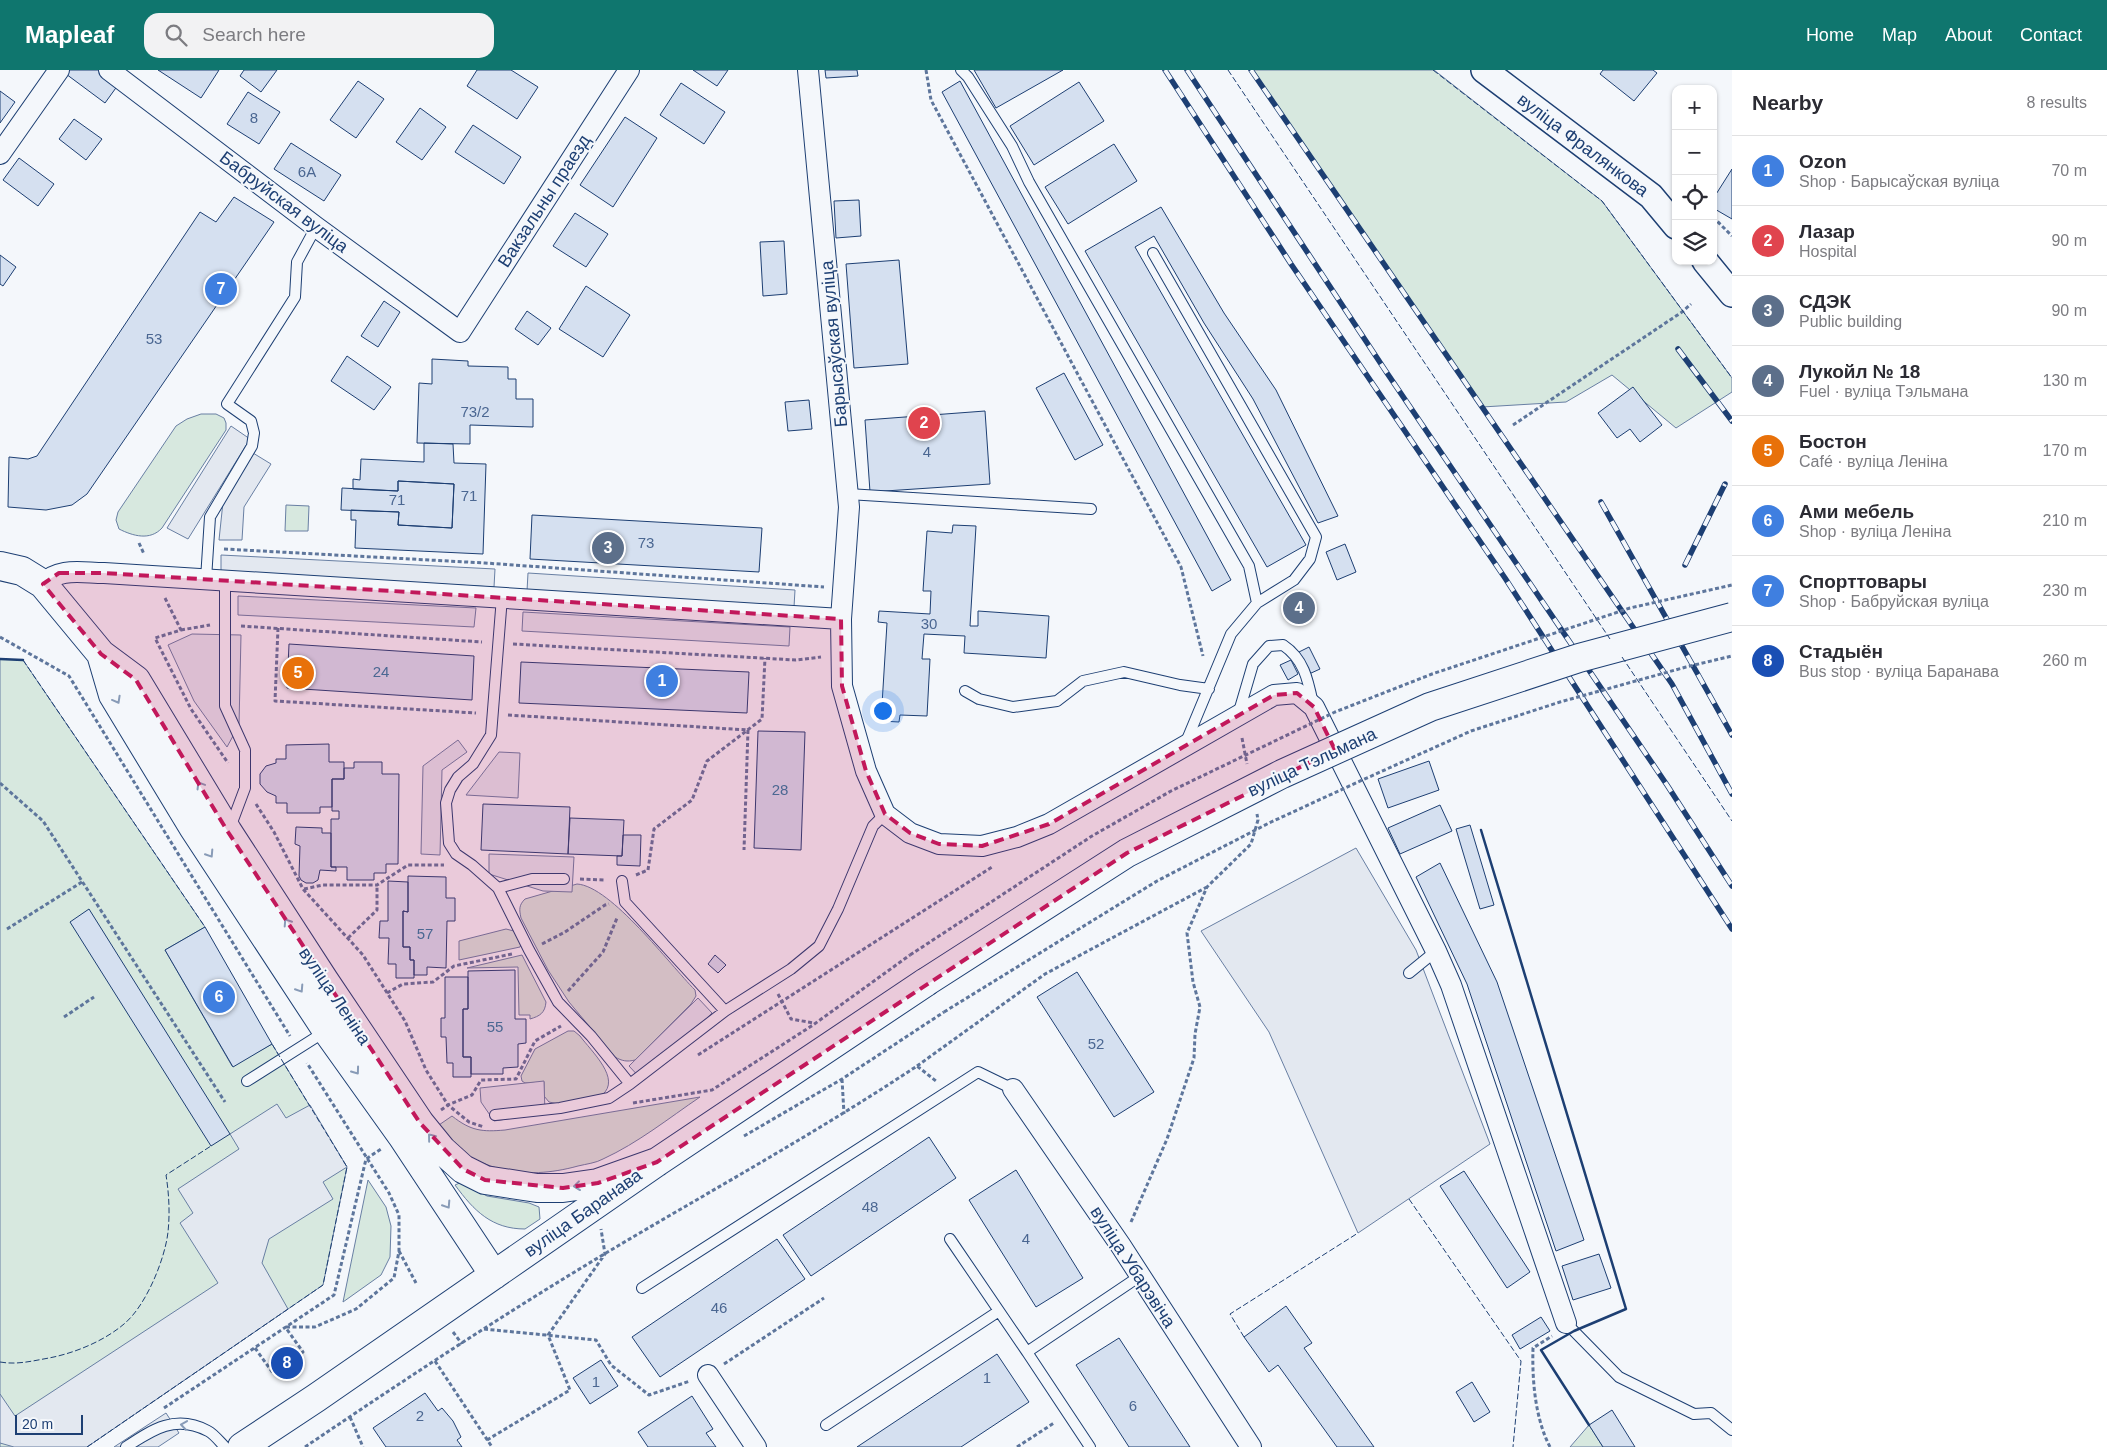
<!DOCTYPE html>
<meta charset="utf-8">
<style>
body{margin:0;font-family:Arial,sans-serif;background:#f2f2f3;color:#2b2b33}
.controls{position:absolute;right:15px;top:15px;display:grid;overflow:hidden;border-radius:10px;box-shadow:0 1px 4px #0004}
.controls button{width:45px;height:45px;display:grid;place-items:center;padding:0;border:0;border-bottom:1px solid #e1e1e2;background:#fff;color:#2b2b33;font:25px sans-serif}
.scale{position:absolute;left:15px;bottom:12px;width:68px;box-sizing:border-box;padding-left:5px;border:2px solid #1d3f73;border-top:0;font-size:14px;line-height:18px;white-space:nowrap;color:#1d3f73;-webkit-text-stroke:4px #f4f7fb;paint-order:stroke}
.you{position:absolute;left:882px;top:640px;width:18px;height:18px;margin:-12px;border:4px solid #fff;border-radius:50%;background:#1a73e8;box-shadow:0 0 0 8px #1a73e833}
.badge{display:grid;place-items:center;width:32px;height:32px;border-radius:50%;background:#0f766e;color:#fff;font-size:16px;font-weight:700}
.pin{position:absolute;translate:-50% -50%;border:2px solid #fff;box-shadow:0 1px 5px #0006}
.list{margin:0;padding:0;list-style:none}
h2{display:flex;justify-content:space-between;align-items:center;height:65px;margin:0;padding:0 20px;font-size:21px}
h2 small{font-size:16px;font-weight:400;color:#7c7c81}
.list li{display:grid;grid-template-columns:32px 1fr auto;gap:15px;align-items:center;box-sizing:border-box;height:70px;padding:0 20px;border-top:1px solid #e1e1e2}
.list b{display:block;font-size:19px;white-space:nowrap}
.list p{margin:0;font-size:16px;white-space:nowrap;color:#7c7c81}
.list em{font-size:16px;font-style:normal;color:#7c7c81}
.icon{flex:none;width:28px;height:28px;fill:none;stroke:currentColor;stroke-width:2;stroke-linecap:round;stroke-linejoin:round}
.map{position:relative;flex:none;width:1732px;height:1377px;overflow:hidden}
header{display:flex;align-items:center;gap:30px;box-sizing:border-box;height:70px;padding:0 25px;background:#0f766e;color:#fff}
header strong{font-size:24px}
nav{display:flex;gap:28px;margin-inline-start:auto;font-size:18px}
.search{width:350px;height:45px;background:#f2f2f3;display:flex;align-items:center;gap:12px;box-sizing:border-box;padding:0 18px;border-radius:15px;color:#7c7c81;font-size:19px}
main{display:flex}
aside{flex:1;background:#fff}
.map>svg:first-child{display:block}
.green{fill:#d7e8df;stroke:#687fa3}
.parking{fill:#e3e8f0;stroke:#687fa3}
.building{fill:#d5e0f0;stroke:#1d3f73}
.lines{fill:none;stroke-linecap:round;stroke-linejoin:round}
.service-casing{stroke:#1d3f73;stroke-width:12}
.minor-casing{stroke:#1d3f73;stroke-width:22}
.tertiary-casing{stroke:#1d3f73;stroke-width:28}
.secondary-casing{stroke:#1d3f73;stroke-width:30}
.path{stroke:#5e769c;stroke-width:3;stroke-dasharray:4 2.5;stroke-linecap:butt}
.service{stroke:#f4f7fb;stroke-width:10}
.minor{stroke:#f4f7fb;stroke-width:20}
.tertiary{stroke:#f4f7fb;stroke-width:25}
.secondary{stroke:#f4f7fb;stroke-width:28}
.rail-casing{stroke:#1d3f73;stroke-width:5.5}
.rail{stroke:#f4f7fb;stroke-width:4;stroke-dasharray:11;stroke-linecap:butt}
.secondary-bridge-casing{stroke:#1d3f73;stroke-width:30;stroke-linecap:butt}
.path-bridge{stroke:#5e769c;stroke-width:3;stroke-dasharray:4 2.5;stroke-linecap:butt}
.secondary-bridge{stroke:#f4f7fb;stroke-width:28}
.fence{stroke:#1d3f73;stroke-width:1;stroke-dasharray:6 2.5;stroke-linecap:butt}
.wall{stroke:#1d3f73;stroke-width:2.5}
.oneway{stroke:#889bb7}
.marked{fill:#c2185b;fill-opacity:0.2;stroke:#c2185b;stroke-width:4;stroke-dasharray:10 6;stroke-linejoin:round}
.labels{text-anchor:middle;stroke-width:4;stroke-linejoin:round;paint-order:stroke}
.number-label{font-size:15px;fill:#4b6792}
.street-label{font-size:18px;fill:#1d3f73;stroke:#f4f7fb}
</style>
<header>
<strong>Mapleaf</strong>
<div class="search"><svg class="icon" aria-label="search" viewBox="0 0 24 24"><circle cx="10" cy="10" r="6"/><path d="M15 15l6 6"/></svg>Search here</div>
<nav><a>Home</a><a>Map</a><a>About</a><a>Contact</a></nav>
</header>
<main>
<div class="map">
<svg width="1732" height="1377" viewBox="0 0 1732 1377">
<rect width="100%" height="100%" fill="#f4f7fb"/>
<path class="green" d="M1251,0h183l168,131 130,177v14l-56,36 -64,-53 -46,27 -84,5z
M201,344h15l8,4 2,5v7l-64,98c-12,13 -29,8 -43,1l-3,-9 2,-8 58,-86 11,-7z
M286,435l23,1 -1,25h-23z
M0,589l23,1 182,267 -40,23 67,116 40,-22 75,123 -24,118 -236,162h-87z
M577,814c34,2 93,81 118,106l1,6 -5,8 -56,56c-8,2 -13,1 -20,-3l-46,-55 -21,-32 -27,-52c-2,-9 -2,-13 4,-19z
M506,859l8,2 7,13 -1,3 -61,13v-19z
M522,885l24,47c-1,11 -6,14 -16,17v-4h-11l-1,-48 -51,1z
M568,961h6l6,5c11,15 42,43 22,59l-44,9 -9,-2 -5,-6v-14l-19,1 -3,-2 -1,-5 14,-27z
M700,1027c-31,21 -62,46 -97,62 -7,4 -17,5 -25,7 -54,15 -105,6 -142,-39l16,-11c19,15 30,16 53,14z
M368,1110l18,27 5,19 -1,31 -9,18 -38,27z
M462,1112l25,14 42,7 10,4 1,12 -15,10c-33,0 -51,-18 -70,-44z
M1589,1355l14,22h-33z"/>
<path class="parking" d="M231,356l19,13 -62,100 -21,-11z
M253,383l18,11 -27,43 -2,33h-23l4,-38z
M221,485l274,14 -1,18 -273,-15z
M528,503l267,17 -1,17 -267,-16z
M238,526l238,12 -2,19 -236,-12z
M523,542l267,15 -1,19 -267,-15z
M192,564l49,1 -2,90 -12,22 -33,-46 -26,-56z
M458,670l9,12 -25,18 -2,85 -19,-1 2,-88z
M499,682l21,1 -2,45 -52,-3z
M1356,778l60,102 74,194 -132,89 -89,-201 -68,-101z
M489,784l85,3 -2,35 -29,-1 -54,-17z
M698,928l14,15 -69,68 -14,-15z
M544,1011l1,32 -51,8 -13,-19 -1,-14z
M277,1034l9,14 24,-13 37,62 -24,15 10,17 -64,40 -7,24 26,46 -201,138h-73l-14,-4v-49l15,22 203,-133 -38,-60 13,-10 -15,-24 61,-40 -9,-15z
M166,1343l13,20 -21,14h-44z"/>
<path class="building" d="M68,0h30l20,15 -13,18 -39,-29z
M158,0h61l-18,28z
M244,0h33l-16,22 -21,-16z
M477,0h34l27,17 -21,32 -50,-33z
M693,0h35l-11,16z
M825,0h32l1,6 -32,2z
M974,0h89l-67,38z
M1603,0h50l4,3 -23,28 -34,-27z
M358,11l26,18 -28,39 -26,-18z
M960,11l271,499 -19,11 -270,-499z
M1079,12l25,39 -70,44 -24,-39z
M681,13l44,29 -21,32 -44,-29z
M0,21l15,11 -15,21z
M248,22l32,20 -21,32 -32,-20z
M420,38l26,19 -24,33 -26,-18z
M625,47l32,21 -44,69 -33,-22z
M74,49l28,20 -16,21 -27,-21z
M473,55l48,32 -17,27 -49,-32z
M291,73l50,32 -17,26 -50,-32z
M1114,74l23,37 -69,43 -23,-37z
M19,88l35,26 -16,22 -35,-26z
M1732,99v50l-19,-11v-9z
M234,127l40,25 -187,272 -15,11 -26,5 -38,-3 1,-50 19,2 9,-3 163,-244 16,10z
M859,130l2,36 -25,2 -2,-37z
M1161,137l63,106 52,77 62,126 -20,7 -65,-124 -49,-76 -50,-87 -19,11 171,298 -39,22 -182,-316z
M575,143l33,21 -22,33 -33,-21z
M784,171l3,53 -24,2 -3,-54z
M0,185l16,12 -13,19 -3,-2z
M899,190l9,104 -54,4 -8,-104z
M586,216l44,29 -27,42 -44,-28z
M384,231l16,11 -22,35 -17,-11z
M527,241l24,17 -13,17 -23,-16z
M347,286l44,31 -17,23 -43,-29z
M432,289l36,2v5l40,1v12h8v20h17v28l-63,-2v19l-53,-1 2,-60 13,1z
M1064,303l39,72 -28,15 -39,-72z
M1633,317l29,38 -22,17 -10,-13 -13,9 -19,-25z
M809,330l3,29 -24,2 -3,-29z
M985,341l5,73 -120,8 -5,-72z
M424,373l29,1 1,19 32,1 -3,90 -128,-6 1,-28h-5v-10l48,2 -1,13 54,3 2,-44 -56,-3v10l-45,-2v-10l7,1 1,-21 63,3z
M398,411l56,3 -2,44 -54,-3 1,-13 -58,-2 1,-22 56,3z
M532,445l230,13 -3,44 -229,-13z
M953,455l23,1 -6,100h8v-15l71,5 -3,42 -82,-5 1,-17 -41,-2 -2,25h8l-3,57 -27,-1 -1,7 -18,-1 6,-98 -9,-1 1,-11 51,3 1,-23h-8l4,-60 25,2z
M1345,474l11,28 -19,8 -11,-28z
M1304,525l8,15 -18,10 -9,-15z
M289,574l185,12 -2,44 -185,-12z
M1309,577l11,22 -11,5 -10,-22z
M1291,590l7,14 -10,6 -8,-15z
M521,592l228,10 -2,41 -228,-10z
M758,661l47,1 -4,118 -47,-2z
M329,674v18h15v17h-12v28h-12v6h-33v-10h-11v-7l-9,-4 -7,-8v-10l6,-8 10,-3v-4h10v-14z
M1429,691l10,29 -51,18 -10,-29z
M354,692h28v12h17l-1,90h-12v9h-12v7h-27v-13h-16v-48h8v-8h-7v-32h12v-11h10z
M483,734l87,3 -2,47 -87,-4z
M1440,735l12,26 -52,23 -12,-26z
M570,748l54,2 -2,36 -54,-2z
M1470,755l24,80 -14,4 -24,-80z
M296,757l26,1v5h9v34h5v4l-16,-1 -2,10 -5,3h-7l-5,-3 -2,-4 1,-30 -5,-2z
M623,765h18l-1,31 -23,-1v-9h5z
M1440,793l57,119 87,258 -28,11 -89,-267 -51,-107z
M408,806l38,1v21h9v23h-8l-1,47 -19,-1v8h-13v-15h-4v-13h-7v-36l5,1z
M388,811l20,1v30l-5,-1v36h7v13h4v18h-18v-14h-8l1,-26h-10l1,-17h8z
M89,839l141,225 -19,12 -141,-224z
M205,857l67,117 -39,23 -68,-117z
M715,885l11,10 -8,8 -10,-9z
M515,900v49h11v24l-8,1v23l-15,1v6h-32v-17h-8v-48h5v-38z
M1077,902l77,120 -40,25 -77,-120z
M445,907h23v32h-5v48h8v20h-18v-14h-6l-1,-26h-5v-19h4z
M929,1067l27,41 -145,98 -28,-41z
M1016,1100l67,108 -47,29 -67,-107z
M1464,1101l66,101 -23,16 -67,-102z
M777,1169l28,40 -145,98 -28,-40z
M1599,1184l12,34 -38,12 -11,-34z
M1286,1236l26,37 -8,5 70,99h-37l-59,-82 -9,7 -25,-35z
M1541,1247l9,14 -30,18 -8,-14z
M1119,1268l71,109h-61l-53,-82z
M997,1284l32,48 -68,45h-104z
M601,1290l17,26 -28,18 -17,-26z
M1472,1312l18,30 -16,10 -18,-30z
M425,1323l13,18 4,-3 11,13 8,16 -4,3 5,7h-76l-13,-19z
M692,1326l21,33 -7,4 10,14h-68l-10,-15z
M1612,1340l23,37h-32l-14,-22z"/>
<g class="lines">
<g class="service-casing">
<path id="service" d="M961,0l7,7 44,69 17,36 220,384 8,37
M1153,183l163,284 -6,22 -16,21 -37,23 -26,31 -45,108
M848,424l243,15
M206,509l4,-62 42,-71 2,-13 -3,-12 -24,-17 68,-107 2,-35 19,-35
M225,510v126l20,44v38l-15,40
M502,527l-11,138 -18,29 -15,13 -8,13 -4,13 3,40 7,11 16,11 26,23 34,-9h32
M965,621l14,8 34,8 44,-6 26,-20 41,-9 56,13 29,4
M1238,645l15,-51 16,-18 14,-1c21,14 25,35 30,59
M622,811l3,21 100,109
M498,818l31,62 29,52 33,34 39,48 95,-73 66,-42 28,-23 19,-37 35,-83 12,-12
M1409,903l27,-22
M247,1011l79,-50
M495,1045l65,-7 49,-10 21,-14
M950,1169l77,113 113,-76
M642,1218l336,-216 35,17
M1566,1253l53,54 75,37 17,-1 21,17
M1027,1282l63,95
M826,1355l173,-114
M126,1377c27,-18 50,-33 82,-16 6,3 12,11 17,16"/>
</g>
<g class="minor-casing">
<path id="minor" d="M109,0l207,157 144,105 169,-262
M808,0l41,437 -8,112
M0,84l59,-84
M43,514c16,-17 39,-11 61,-11l737,46 1,67 24,85 19,43 25,19 29,11 43,2 35,-9 32,-13 225,-129 23,-2 17,14 122,244 15,34 115,338
M1013,1019l108,157 130,201
M708,1305l48,72"/>
</g>
<g class="tertiary-casing">
<path id="tertiary" d="M1484,0l167,126 25,30
M1705,191l27,33"/>
</g>
<g class="secondary-casing">
<path id="secondary" d="M0,496l22,5 21,13 58,70 35,26 92,152 96,148 96,143 22,27 21,19 22,11 52,8h26l35,-5 59,-21
M101,584l12,41 80,132 134,204 75,105 92,139
M242,1377l74,-49 341,-236 269,-180"/>
</g>
<path class="path" d="M926,0l5,30 250,467 22,89
M1713,147l19,19
M1513,355l169,-113 9,-8
M139,473l5,11
M224,479l261,14 339,24
M165,528l16,32 -26,8 36,71 37,54
M241,556l241,16
M278,558l-3,73 201,12
M181,560l29,-5
M0,567l69,39 221,360
M513,574l283,16 25,-3
M508,645l240,15 -4,120
M1242,668l5,26
M0,713l43,38 182,281
M256,734l18,28 29,57 60,66 42,66 21,49 22,35 24,-10 9,-15 35,-1 19,-38 26,-15
M636,805l12,-5 6,-41 38,-29 15,-39 55,-42 3,-61
M580,809l26,1
M304,819l19,-4h54l31,-20h36
M7,859l75,-47
M348,868l29,-28v-25
M542,874l23,-12 40,-27 4,-1
M568,921l35,-39 14,-34
M387,923l16,-9 30,-2 21,-16 58,-12
M778,924l13,25 23,4
M64,947l30,-20
M698,985l294,-188
M917,996l128,-92 162,-87
M842,1009l2,35
M633,1033l79,-13 101,-65 97,-70
M441,1040l7,-5 21,17 15,5
M744,1066l98,-57 102,-67
M1131,1152l36,-83 27,-81 1,-24 5,-27 -7,-25 -6,-49 20,-46 44,-43 7,-24 -1,-6
M399,1181l17,32
M286,1257h29l41,-18 38,-31 5,-27v-36l-10,-22 -82,-130
M484,1259l112,11 15,25 38,30 41,-14
M453,1262l9,12
M255,1278l18,25 30,-21 -17,-24
M435,1291l57,86
M724,1294l100,-66
M164,1338l170,-113 32,-136 15,-10
M350,1347l13,30
M487,1370l83,-50 -22,-55 57,-81 -4,-25
M305,1377c99,-67 199,-133 301,-194 104,-62 210,-120 311,-187l19,15
M1017,1377l37,-24
M1550,1377c-15,-29 -18,-67 -17,-99l19,-12"/>
<use href="#service" class="service"/>
<use href="#minor" class="minor"/>
<use href="#tertiary" class="tertiary"/>
<use href="#secondary" class="secondary"/>
<g class="rail-casing">
<path id="rail" d="M1165,0l126,194 214,314 227,351
M1187,0l200,303 280,412 65,101
M1251,0l421,614 60,110
M1678,279l54,72
M1601,432l131,233
M1685,495l40,-81"/>
</g>
<use href="#rail" class="rail"/>
<g class="secondary-bridge-casing">
<path id="secondary-bridge" d="M926,912l201,-129 155,-79 148,-67 149,-49 153,-41"/>
</g>
<path class="path-bridge" d="M910,885l182,-119 79,-45 164,-79 97,-38 198,-66 102,-23
M944,942l213,-131 112,-58 89,-41 113,-51 89,-29 126,-35 46,-11"/>
<use href="#secondary-bridge" class="secondary-bridge"/>
<path class="fence" d="M1228,0l382,569
M1433,0l169,131 130,177
M1622,587l110,164
M23,590l182,267
M1409,1129l112,162 -8,86
M1244,1267l-14,-23 128,-81
M0,1292c17,3 32,-1 49,-4 26,-5 55,-17 75,-34 22,-18 41,-65 44,-92 2,-19 1,-38 -2,-57l45,-29
M87,1377l236,-162 24,-118 -75,-123"/>
<path class="wall" d="M0,589l23,1
M1481,760l145,479 -52,22 -33,19 48,75"/>
</g>
<defs><path id="oneway-chevron" d="M-2-3.5L2.5 0L-2 3.5" fill="none" stroke-width="1.6" stroke-linecap="round" stroke-linejoin="round" transform="scale(1.25)"/></defs>
<g class="oneway">
<use href="#oneway-chevron" transform="translate(117 630) rotate(61)"/>
<use href="#oneway-chevron" transform="translate(200 715) rotate(-121)"/>
<use href="#oneway-chevron" transform="translate(210 784) rotate(57)"/>
<use href="#oneway-chevron" transform="translate(287 852) rotate(-123)"/>
<use href="#oneway-chevron" transform="translate(300 919) rotate(57)"/>
<use href="#oneway-chevron" transform="translate(356 1001) rotate(54)"/>
<use href="#oneway-chevron" transform="translate(431 1067) rotate(-129)"/>
<use href="#oneway-chevron" transform="translate(577 1116) rotate(173)"/>
<use href="#oneway-chevron" transform="translate(447 1135) rotate(57)"/>
<use href="#oneway-chevron" transform="translate(184 1355) rotate(-172)"/>
</g>
<path class="marked" d="M59,503h45l737,46 1,67 24,85 19,43 25,19 29,11 43,2 67,-22 225,-129 23,-2 17,14 21,43 -208,103 -470,309 -59,21 -35,5 -78,-8 -22,-11 -43,-46 -192,-291 -92,-152 -35,-26 -58,-70z"/>
<g class="labels">
<g class="number-label">
<text x="254" y="53">8</text>
<text x="307" y="107">6А</text>
<text x="154" y="274">53</text>
<text x="475" y="347">73/2</text>
<text x="927" y="387">4</text>
<text x="469" y="431">71</text>
<text x="397" y="435">71</text>
<text x="646" y="478">73</text>
<text x="929" y="559">30</text>
<text x="381" y="607">24</text>
<text x="780" y="725">28</text>
<text x="425" y="869">57</text>
<text x="495" y="962">55</text>
<text x="1096" y="979">52</text>
<text x="870" y="1142">48</text>
<text x="1026" y="1174">4</text>
<text x="719" y="1243">46</text>
<text x="987" y="1313">1</text>
<text x="596" y="1317">1</text>
<text x="1133" y="1341">6</text>
<text x="420" y="1351">2</text>
</g>
<g class="street-label">
<text transform="translate(1583 75) rotate(37)" y="6">вуліца Фралянкова</text>
<text transform="translate(544 131) rotate(-57)" y="6">Вакзальны праезд</text>
<text transform="translate(284 132) rotate(37)" y="6">Бабруйская вуліца</text>
<text transform="translate(834 274) rotate(-95)" y="6">Барысаўская вуліца</text>
<text transform="translate(1312 692) rotate(-25)" y="6">вуліца Тэльмана</text>
<text transform="translate(335 926) rotate(56)" y="6">вуліца Леніна</text>
<text transform="translate(583 1143) rotate(-35)" y="6">вуліца Баранава</text>
<text transform="translate(1133 1197) rotate(57)" y="6">вуліца Убарэвіча</text>
</g>
</g>
</svg>
<div class="controls">
<button>+</button>
<button>−</button>
<button><svg class="icon" aria-label="locate" viewBox="0 0 24 24"><circle cx="12" cy="12" r="6"/><path d="M12 2v4M12 18v4M2 12h4M18 12h4"/></svg></button>
<button><svg class="icon" aria-label="layers" viewBox="0 0 24 24"><path d="M12 4l9 5-9 5-9-5zM3 14l9 5 9-5"/></svg></button>
</div>
<div class="scale">20 m</div>
<div class="you"></div>
<div class="pin badge" style="left:662px;top:611px;background:#3f7fe0">1</div>
<div class="pin badge" style="left:924px;top:353px;background:#e0444e">2</div>
<div class="pin badge" style="left:608px;top:478px;background:#5c6f8a">3</div>
<div class="pin badge" style="left:1299px;top:538px;background:#5c6f8a">4</div>
<div class="pin badge" style="left:298px;top:603px;background:#e8710a">5</div>
<div class="pin badge" style="left:219px;top:927px;background:#3f7fe0">6</div>
<div class="pin badge" style="left:221px;top:219px;background:#3f7fe0">7</div>
<div class="pin badge" style="left:287px;top:1293px;background:#1a4fb4">8</div>
</div>
<aside>
<h2>Nearby<small>8 results</small></h2>
<ul class="list">
<li><span class="badge" style="background:#3f7fe0">1</span><div><b>Ozon</b><p>Shop · Барысаўская вуліца</p></div><em>70 m</em></li>
<li><span class="badge" style="background:#e0444e">2</span><div><b>Лазар</b><p>Hospital</p></div><em>90 m</em></li>
<li><span class="badge" style="background:#5c6f8a">3</span><div><b>СДЭК</b><p>Public building</p></div><em>90 m</em></li>
<li><span class="badge" style="background:#5c6f8a">4</span><div><b>Лукойл № 18</b><p>Fuel · вуліца Тэльмана</p></div><em>130 m</em></li>
<li><span class="badge" style="background:#e8710a">5</span><div><b>Бостон</b><p>Café · вуліца Леніна</p></div><em>170 m</em></li>
<li><span class="badge" style="background:#3f7fe0">6</span><div><b>Ами мебель</b><p>Shop · вуліца Леніна</p></div><em>210 m</em></li>
<li><span class="badge" style="background:#3f7fe0">7</span><div><b>Спорттовары</b><p>Shop · Бабруйская вуліца</p></div><em>230 m</em></li>
<li><span class="badge" style="background:#1a4fb4">8</span><div><b>Стадыён</b><p>Bus stop · вуліца Баранава</p></div><em>260 m</em></li>
</ul>
</aside>
</main>
